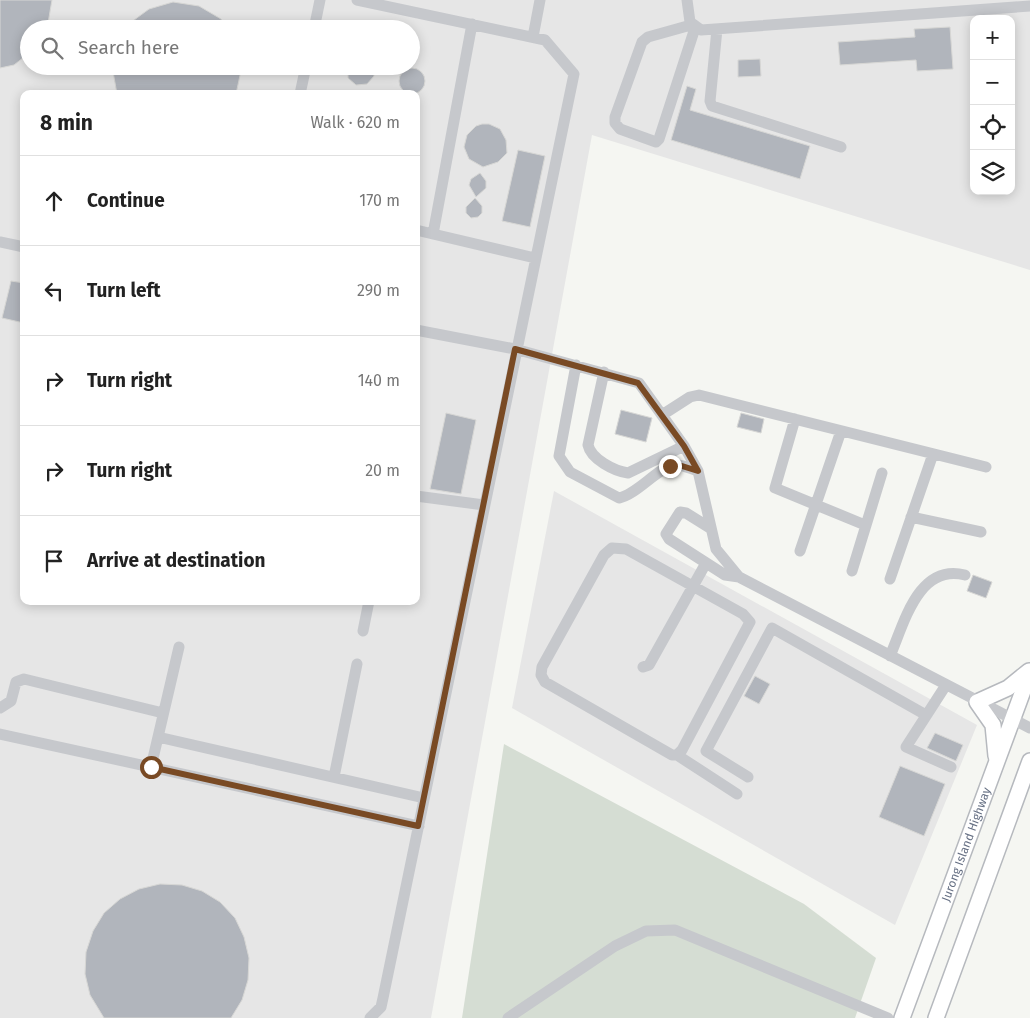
<!DOCTYPE html>
<meta charset="utf-8">
<style>
body{margin:0;font-family:"Fira Sans",sans-serif;background:#f2f2f2;color:#222}
.controls{position:absolute;right:15px;top:15px;display:grid;overflow:hidden;border-radius:10px;box-shadow:0 2px 12px #0003}
.controls button{width:45px;height:45px;display:grid;place-items:center;padding:0;border:0;border-bottom:1px solid #e0e0e0;background:#fff;color:#222;font:25px sans-serif}
.stop{position:absolute;width:15px;height:15px;margin:-11px;border:4px solid #794a24;border-radius:50%;background:#fff}
.stop.end{background:#794a24;border-color:#fff;box-shadow:0 1px 5px #0008}
.list{margin:0;padding:0;list-style:none}
h2{display:flex;justify-content:space-between;align-items:center;height:65px;margin:0;padding:0 20px;font-size:21px}
h2 small{font-size:16px;font-weight:400;color:#767676}
.list li{display:grid;grid-template-columns:32px 1fr auto;gap:15px;align-items:center;box-sizing:border-box;height:90px;padding:0 20px;border-top:1px solid #e0e0e0}
.list b{display:block;font-size:19px;white-space:nowrap}
.list em{font-size:16px;font-style:normal;color:#767676}
.icon{flex:none;width:28px;height:28px;fill:none;stroke:currentColor;stroke-width:2;stroke-linecap:round;stroke-linejoin:round}
.map{position:relative;flex:none;width:1030px;height:1018px;overflow:hidden}
.search{position:absolute;background:#fff;box-shadow:0 2px 12px #0003;left:20px;top:20px;width:400px;height:55px;display:flex;align-items:center;gap:12px;box-sizing:border-box;padding:0 18px;border-radius:28px;color:#767676;font-size:19px}
.panel{position:absolute;background:#fff;box-shadow:0 2px 12px #0003;left:20px;top:90px;width:400px;height:515px;border-radius:10px}
.map>svg:first-child{display:block}
.built{fill:#e6e6e6;fill-rule:evenodd}
.green{fill:#d5ddd3}
.building{fill:#b1b5bc;stroke:#d7d7d5}
.lines{fill:none;stroke-linecap:round;stroke-linejoin:round}
.major-casing{stroke:#b6b9be;stroke-width:18}
.minor{stroke:#c6c8cc;stroke-width:11}
.major{stroke:#fff;stroke-width:15}
.route{stroke:#794a24;stroke-width:6}
.labels{text-anchor:middle;stroke-width:5;stroke-linejoin:round;paint-order:stroke}
.street-label{font-size:12px;fill:#656f83;stroke:#fff}
</style>
<div class="map">
<svg width="1030" height="1018" viewBox="0 0 1030 1018">
<rect width="100%" height="100%" fill="#f5f6f2"/>
<path class="built" d="M0,0h1030v270l-438,-135 -161,883h-431zM974,19h37v172h-37zM29,29h382v37h-382zM24,94h392v507h-392z
M554,491l423,234 -82,200 -383,-217z"/>
<path class="green" d="M504,744l300,160 72,54 -21,60h-393z"/>
<path class="building" d="M0,0h52l-5,29h-18v24l-15,12 -14,3z
M173,2l26,4 22,13 7,10h-106l27,-20z
M950,27l3,42 -36,2 -1,-11 -76,5 -2,-23 77,-5 -1,-8z
M760,59l1,17 -23,1v-17z
M112,66h130l-6,28h-119z
M348,66h26v10l-7,8 -11,1 -8,-7z
M399 81a13 13 0 1 1 26 0a13 13 0 1 1-26 0Z
M687,86l9,3 -6,21 120,36 -10,33 -129,-39z
M482,124h7l11,5 6,11 1,13 -9,9 -15,5 -14,-8 -5,-12 3,-12 9,-9z
M518,150l27,6 -15,71 -28,-6z
M480,173l6,8v7l-10,9 -7,-12 2,-6z
M475,198l7,8v7l-4,4 -7,1 -5,-5v-6z
M11,281l13,2v40l-22,-5z
M621,410l31,8 -6,24 -31,-8z
M446,413l30,7 -15,74 -31,-5z
M741,413l23,6 -3,14 -24,-6z
M973,575l19,7 -6,16 -19,-7z
M755,676l15,8 -11,20 -15,-8z
M935,733l28,12 -7,16 -29,-13z
M900,766l45,18 -21,52 -45,-19z
M160,884l22,1 20,6 18,11 15,16 9,19 5,21 -1,22 -6,20 -11,18h-127l-14,-23 -5,-21 1,-22 7,-21 11,-18 16,-14 19,-10z"/>
<g class="lines">
<g class="major-casing">
<g id="major">
<path d="M996,756l-3,-31 -16,-23 31,-14 21,-17"/>
<path id="s1" d="M902,1018l128,-346"/>
<path d="M936,1018l94,-257"/>
</g>
</g>
<path class="minor" d="M357,0l188,40 29,34 -191,924 -2,9 -11,11
M687,0l3,22 11,8 329,-24
M691,25l-43,12 -6,5 -27,75v6l5,6 36,13 3,-3 36,-111
M314,29l6,-29
M717,29l-7,72 2,5 129,41
M533,37l7,-37
M300,94l6,-28
M416,230l119,28
M433,234l39,-210
M0,242l24,5
M416,330l99,19 124,34 45,63 14,25 18,78 23,28
M576,365l-17,91 11,16 49,26c19,-4 40,-32 56,-33 7,-1 16,4 23,6
M604,372l-16,73c3,14 26,26 40,28l56,-27
M662,415l28,-18 9,-2 287,72
M795,419l-20,69 90,37
M416,496l68,9
M911,517l70,15
M710,528l-24,-15 -6,-1 -14,22 3,5 56,36 14,2 291,151
M800,551l41,-120
M852,571l30,-98
M890,579l43,-125
M363,631l6,-30
M890,656c14,-32 28,-93 75,-81
M643,667l6,-2 57,-102
M946,685l-40,62 45,20
M0,708l11,-7 5,-19 8,-3 139,34
M0,734l419,92
M158,737l266,61
M677,755l5,-5 68,-128 -7,-8 -117,-65 -14,-1 -8,7 -62,112 -1,8 4,7 127,73h5l60,39
M151,767l28,-120
M334,777l23,-113
M748,777l-42,-26 66,-123 154,87
M508,1018l107,-72 31,-15 29,-1 213,88"/>
<use href="#major" class="major"/>
</g>
<g class="lines">
<path class="route" d="M151,767l267,59 97,-477 123,34 46,63 14,25 -16,-5h-12"/>
</g>
<g class="labels">
<g class="street-label">
<text dy="4" stroke="none"><textPath href="#s1" startOffset="185">Jurong Island Highway</textPath></text>
</g>
</g>
</svg>
<div class="controls">
<button>+</button>
<button>−</button>
<button><svg class="icon" aria-label="locate" viewBox="0 0 24 24"><circle cx="12" cy="12" r="6"/><path d="M12 2v4M12 18v4M2 12h4M18 12h4"/></svg></button>
<button><svg class="icon" aria-label="layers" viewBox="0 0 24 24"><path d="M12 4l9 5-9 5-9-5zM3 14l9 5 9-5"/></svg></button>
</div>
<div class="stop" style="left:151px;top:767px"></div>
<div class="stop end" style="left:670px;top:466px"></div>
<div class="search"><svg class="icon" aria-label="search" viewBox="0 0 24 24"><circle cx="10" cy="10" r="6"/><path d="M15 15l6 6"/></svg>Search here</div>
<section class="panel">
<h2>8 min<small>Walk · 620 m</small></h2>
<ul class="list">
<li><svg class="icon" aria-label="ahead" viewBox="0 0 24 24"><path d="M12 20V5M6 11l6-6 6 6"/></svg><div><b>Continue</b></div><em>170 m</em></li>
<li><svg class="icon" aria-label="left" viewBox="0 0 24 24"><path d="M17 20v-9H6M10 6l-5 5 5 5"/></svg><div><b>Turn left</b></div><em>290 m</em></li>
<li><svg class="icon" aria-label="right" viewBox="0 0 24 24"><path d="M7 20v-9h11M14 6l5 5-5 5"/></svg><div><b>Turn right</b></div><em>140 m</em></li>
<li><svg class="icon" aria-label="right" viewBox="0 0 24 24"><path d="M7 20v-9h11M14 6l5 5-5 5"/></svg><div><b>Turn right</b></div><em>20 m</em></li>
<li><svg class="icon" aria-label="arrive" viewBox="0 0 24 24"><path d="M6 21V4h12l-3 4 3 4H6"/></svg><div><b>Arrive at destination</b></div></li>
</ul>
</section>
</div>
